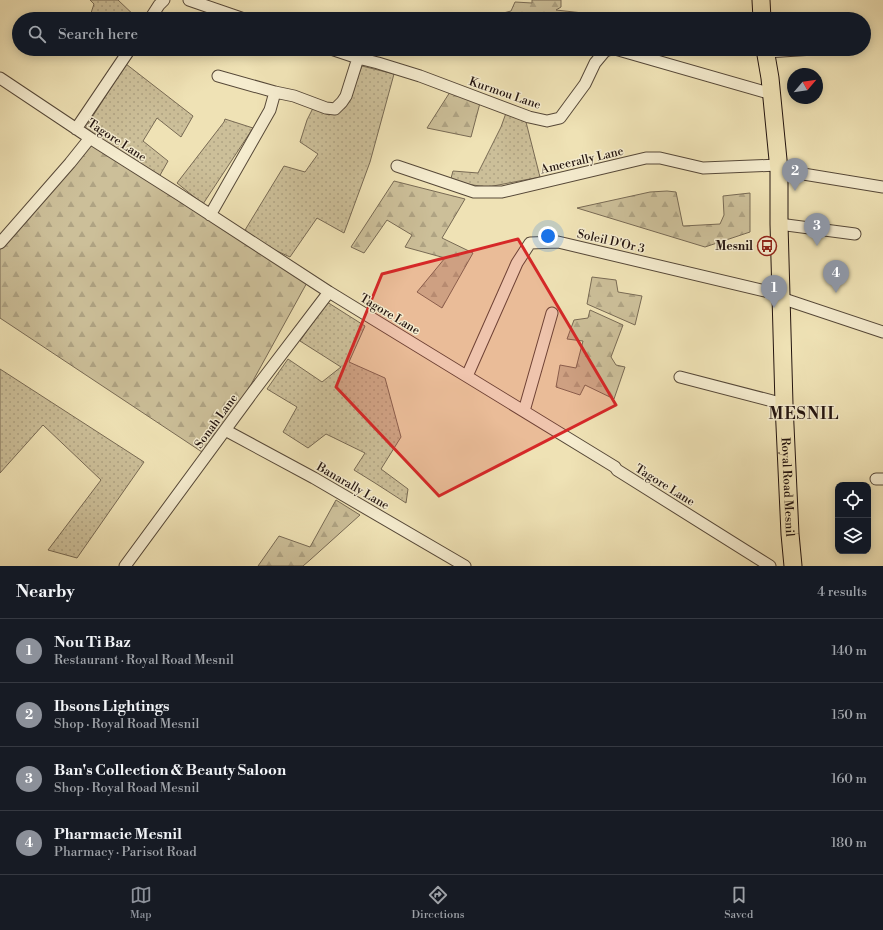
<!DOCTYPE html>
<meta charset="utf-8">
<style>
body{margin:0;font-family:"Libre Bodoni",serif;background:#242831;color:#f1f3f6}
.controls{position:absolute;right:12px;bottom:12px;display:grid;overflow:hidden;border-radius:8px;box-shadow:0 2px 10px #0003}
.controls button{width:36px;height:36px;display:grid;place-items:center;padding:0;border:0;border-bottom:1px solid #363941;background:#171b24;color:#f1f3f6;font:20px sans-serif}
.compass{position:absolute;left:787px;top:68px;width:36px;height:36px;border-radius:50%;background:#171b24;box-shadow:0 2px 10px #0003;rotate:61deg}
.you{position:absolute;left:548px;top:236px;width:14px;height:14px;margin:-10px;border:3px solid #fff;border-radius:50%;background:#1a73e8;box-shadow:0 0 0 6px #1a73e833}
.badge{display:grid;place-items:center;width:26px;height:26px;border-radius:50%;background:#8c9099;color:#fff;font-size:13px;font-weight:700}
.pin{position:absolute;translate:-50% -33px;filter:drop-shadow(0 1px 2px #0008)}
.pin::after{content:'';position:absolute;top:21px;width:14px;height:12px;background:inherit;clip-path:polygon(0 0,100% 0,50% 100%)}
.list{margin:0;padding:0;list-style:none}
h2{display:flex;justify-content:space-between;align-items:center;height:52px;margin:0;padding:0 16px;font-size:17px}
h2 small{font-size:13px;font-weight:400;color:#9ea1a6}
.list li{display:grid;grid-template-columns:26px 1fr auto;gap:12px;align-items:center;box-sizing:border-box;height:64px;padding:0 16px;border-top:1px solid #363941}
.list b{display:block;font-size:15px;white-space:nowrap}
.list p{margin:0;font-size:13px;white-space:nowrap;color:#9ea1a6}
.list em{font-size:13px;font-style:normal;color:#9ea1a6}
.icon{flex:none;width:22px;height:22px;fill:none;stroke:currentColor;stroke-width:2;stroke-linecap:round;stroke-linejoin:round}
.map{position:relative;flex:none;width:883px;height:566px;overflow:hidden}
.search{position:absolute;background:#171b24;box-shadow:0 2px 10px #0003;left:12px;right:12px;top:12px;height:44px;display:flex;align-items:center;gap:10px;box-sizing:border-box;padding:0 14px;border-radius:22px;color:#9ea1a6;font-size:15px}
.sheet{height:308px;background:#171b24}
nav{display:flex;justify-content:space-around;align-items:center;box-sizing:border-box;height:56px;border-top:1px solid #363941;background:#171b24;font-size:11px;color:#9ea1a6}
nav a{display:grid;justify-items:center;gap:2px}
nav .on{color:#8c9099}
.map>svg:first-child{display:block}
.grass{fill:url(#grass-dots);stroke:#786a54}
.forest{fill:url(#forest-firs);stroke:#786a54}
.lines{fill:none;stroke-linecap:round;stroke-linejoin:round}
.minor-casing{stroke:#564838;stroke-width:13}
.primary-casing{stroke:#23140f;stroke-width:19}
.minor{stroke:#f5eccf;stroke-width:11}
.primary{stroke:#efe2b5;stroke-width:17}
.marked{fill:#d62828;fill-opacity:0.2;stroke:#d62828;stroke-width:3;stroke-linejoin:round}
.labels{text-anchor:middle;stroke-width:3;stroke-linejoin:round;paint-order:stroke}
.street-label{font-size:12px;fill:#23140f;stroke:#f5eccf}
.poi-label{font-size:12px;font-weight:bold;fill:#23140f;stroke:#f5eccf;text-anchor:end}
.district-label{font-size:16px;font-weight:bold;letter-spacing:1px;fill:#23140f;stroke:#f5eccf}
</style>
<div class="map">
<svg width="883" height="566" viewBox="0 0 883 566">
<defs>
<pattern id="grass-dots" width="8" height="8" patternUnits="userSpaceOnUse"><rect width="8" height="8" fill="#ccbf99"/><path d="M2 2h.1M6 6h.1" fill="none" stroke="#afa383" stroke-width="1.8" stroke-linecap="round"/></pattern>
<pattern id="forest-firs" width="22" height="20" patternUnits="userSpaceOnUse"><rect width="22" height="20" fill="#ccbf99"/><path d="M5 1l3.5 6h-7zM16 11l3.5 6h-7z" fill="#afa383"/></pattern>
</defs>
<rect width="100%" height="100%" fill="#efe2b5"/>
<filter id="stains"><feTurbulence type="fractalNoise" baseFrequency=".005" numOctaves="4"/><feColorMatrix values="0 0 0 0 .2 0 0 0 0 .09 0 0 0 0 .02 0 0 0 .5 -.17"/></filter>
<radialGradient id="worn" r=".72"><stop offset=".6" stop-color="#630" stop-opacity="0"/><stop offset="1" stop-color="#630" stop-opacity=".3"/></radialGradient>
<path class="grass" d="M90,0h28l20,19h-41l-6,-6 3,-9z
M126,64l67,52 -12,21 -24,-19 -14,23 25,20 -9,16 -75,-47z
M362,66l32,8 -24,88 -26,71 -27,-15 -27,39 -48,-22 42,-69 21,6 13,-18 -18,-12 7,-22 6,-12 16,7 16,-7z
M506,113l20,9 14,55 -52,10 -38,-5 3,-11 25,2 23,-46z
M225,119l28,9 -50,76 -26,-21 47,-61z
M327,302l38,24 -16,36 36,16 16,59 -20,32 27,20 -2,14 -31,-20 -21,-13 11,-17 -39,-19 -18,14 -25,-16 14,-25 -30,-18 21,-30 34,23 19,-15 -41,-26z
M0,369l144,93 -67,96 -29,-8 53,-70 -58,-55 -43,48z"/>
<path class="forest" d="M532,0h29v7l-5,3 27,3 10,6h-105v-2l23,-6 4,-9 17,1z
M450,92l30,11 -9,34 -44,-9z
M90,139l219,140 -82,149 -22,26 -205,-136v-77z
M394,181l71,18 -23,39 31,15 -31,55 -25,-16 28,-34 -40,-11 7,-12 -25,-15 -23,33 -13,-6z
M667,191l9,1 7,34 37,-2 4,-9 -1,-19 27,-3v39l-45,15 -128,-39 73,-16z
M592,277l24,3 2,12 24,4 -7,29 -48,-21z
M590,310l33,15 -12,32 5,8 9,2 -11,32 -29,-14 -5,10 -24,-8 4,-22 16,3 7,-27 -16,-2 7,-19 14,-2z
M336,500l24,15 -50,45 -7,6h-45l21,-30 31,11z"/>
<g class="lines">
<g class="minor-casing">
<path id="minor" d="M189,0l55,19
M150,19l9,-14 5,-5
M331,49l27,9 20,5 42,13 109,41 18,4 13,-3 25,-34 10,-21 10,-12 6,-2
M615,49l157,45
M766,52l48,-3
M218,76l57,16
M0,78l93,62 87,55 149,97 286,175 2,3 153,96
M76,129l54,-80
M397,166l77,26h28l144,-34h14l43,10 75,-3
M779,170l104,17
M210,215l3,-5 57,-100 5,-18 19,4 32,12 9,1 7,-7 4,-6 12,-38
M779,224l76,10
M0,243l70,-80 20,-25
M781,298l102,34
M467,376l50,-113 13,-20 28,-1 224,53
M680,377l104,27
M524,411l28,-98
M225,430l89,48 151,88
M876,479h7
M125,566l128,-174 76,-100"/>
</g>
<g class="primary-casing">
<g id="primary">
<path d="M761,0l1,19"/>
<path id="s1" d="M765,49l5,29 9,92v54l5,180 6,130 3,32"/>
</g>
</g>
<use href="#minor" class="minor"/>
<use href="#primary" class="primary"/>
</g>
<path class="marked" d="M518,239l98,166 -177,91 -103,-109 46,-113z"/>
<defs>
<g id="bus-ring" transform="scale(1)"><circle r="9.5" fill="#f5eccf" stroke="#8f2418" stroke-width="1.5"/><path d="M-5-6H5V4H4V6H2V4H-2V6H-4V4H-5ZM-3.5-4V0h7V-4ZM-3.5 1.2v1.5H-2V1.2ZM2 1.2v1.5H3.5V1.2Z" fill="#8f2418"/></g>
</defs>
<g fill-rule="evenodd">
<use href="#bus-ring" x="767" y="246"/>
</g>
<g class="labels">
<g class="street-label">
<text transform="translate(505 93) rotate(19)" y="4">Kurmou Lane</text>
<text transform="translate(117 140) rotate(33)" y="4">Tagore Lane</text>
<text transform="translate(582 160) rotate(-13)" y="4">Ameerally Lane</text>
<text transform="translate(611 241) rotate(13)" y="4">Soleil D'Or 3</text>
<text transform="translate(390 314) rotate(31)" y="4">Tagore Lane</text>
<text transform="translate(216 421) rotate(-54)" y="4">Sonah Lane</text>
<text transform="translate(665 485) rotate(32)" y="4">Tagore Lane</text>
<text transform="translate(353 486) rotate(30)" y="4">Banarally Lane</text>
<text dy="4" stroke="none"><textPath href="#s1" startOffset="439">Royal Road Mesnil</textPath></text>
</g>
<g class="poi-label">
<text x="753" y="250">Mesnil</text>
</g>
<g class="district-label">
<text x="804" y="419">MESNIL</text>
</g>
</g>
<rect width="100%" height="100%" filter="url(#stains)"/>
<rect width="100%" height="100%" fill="url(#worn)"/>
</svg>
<div class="controls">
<button><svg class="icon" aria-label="locate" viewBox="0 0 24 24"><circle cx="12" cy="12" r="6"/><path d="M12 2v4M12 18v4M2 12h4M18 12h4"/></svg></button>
<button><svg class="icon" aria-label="layers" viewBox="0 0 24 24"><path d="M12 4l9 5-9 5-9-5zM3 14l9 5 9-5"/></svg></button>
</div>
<svg class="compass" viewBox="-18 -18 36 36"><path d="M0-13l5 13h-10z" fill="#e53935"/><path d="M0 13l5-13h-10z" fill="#9ea1a6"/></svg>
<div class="you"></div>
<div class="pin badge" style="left:774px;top:308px">1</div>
<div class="pin badge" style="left:795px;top:191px">2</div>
<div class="pin badge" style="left:817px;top:246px">3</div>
<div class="pin badge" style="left:836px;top:293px">4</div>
<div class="search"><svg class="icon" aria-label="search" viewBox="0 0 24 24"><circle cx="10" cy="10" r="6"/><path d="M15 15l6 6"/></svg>Search here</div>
</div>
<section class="sheet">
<h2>Nearby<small>4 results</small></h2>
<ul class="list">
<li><span class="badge">1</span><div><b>Nou Ti Baz</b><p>Restaurant · Royal Road Mesnil</p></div><em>140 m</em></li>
<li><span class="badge">2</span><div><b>Ibsons Lightings</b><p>Shop · Royal Road Mesnil</p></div><em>150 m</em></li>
<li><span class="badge">3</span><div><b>Ban's Collection &amp; Beauty Saloon</b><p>Shop · Royal Road Mesnil</p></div><em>160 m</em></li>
<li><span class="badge">4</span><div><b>Pharmacie Mesnil</b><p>Pharmacy · Parisot Road</p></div><em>180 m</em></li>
</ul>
</section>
<nav>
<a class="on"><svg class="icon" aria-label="map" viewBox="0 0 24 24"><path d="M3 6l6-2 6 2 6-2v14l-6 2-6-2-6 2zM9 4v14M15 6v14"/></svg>Map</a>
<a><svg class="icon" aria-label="directions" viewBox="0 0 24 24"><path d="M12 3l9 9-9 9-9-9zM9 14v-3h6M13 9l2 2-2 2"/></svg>Directions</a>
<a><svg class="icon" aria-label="saved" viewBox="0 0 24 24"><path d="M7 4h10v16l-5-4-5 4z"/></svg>Saved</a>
</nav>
